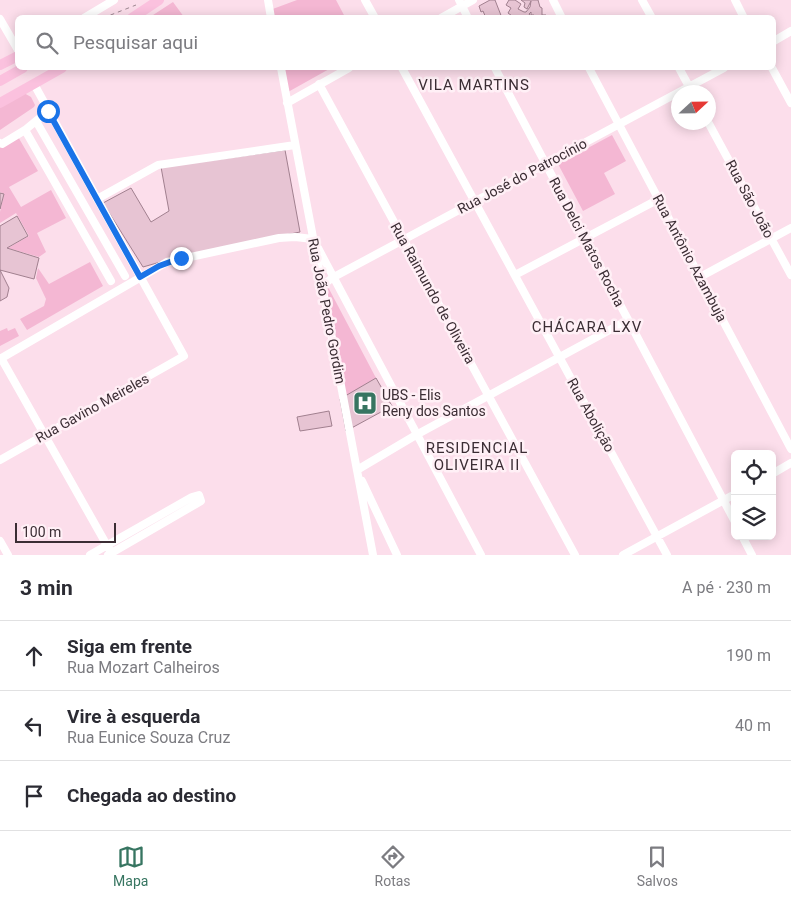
<!DOCTYPE html>
<html lang="pt">
<meta charset="utf-8">
<style>
body{margin:0;font-family:Roboto,sans-serif;background:#f7f7f7;color:#2b2b33}
.controls{position:absolute;right:15px;bottom:15px;display:grid;overflow:hidden;border-radius:8px;box-shadow:0 2px 12px #0003}
.controls button{width:45px;height:45px;display:grid;place-items:center;padding:0;border:0;border-bottom:1px solid #e1e1e2;background:#fff;color:#2b2b33;font:25px sans-serif}
.compass{position:absolute;left:671px;top:85px;width:45px;height:45px;border-radius:50%;background:#fff;box-shadow:0 2px 12px #0003;rotate:68deg}
.scale{position:absolute;left:15px;bottom:12px;width:101px;box-sizing:border-box;padding-left:5px;border:2px solid #3b2d34;border-top:0;font-size:14px;line-height:18px;white-space:nowrap;color:#3b2d34;-webkit-text-stroke:4px #fff0f6;paint-order:stroke}
.stop{position:absolute;width:15px;height:15px;margin:-11px;border:4px solid #1a73e8;border-radius:50%;background:#fff}
.stop.end{background:#1a73e8;border-color:#fff;box-shadow:0 1px 5px #0008}
.list{margin:0;padding:0;list-style:none}
h2{display:flex;justify-content:space-between;align-items:center;height:65px;margin:0;padding:0 20px;font-size:21px}
h2 small{font-size:16px;font-weight:400;color:#7c7c81}
.list li{display:grid;grid-template-columns:32px 1fr auto;gap:15px;align-items:center;box-sizing:border-box;height:70px;padding:0 20px;border-top:1px solid #e1e1e2}
.list b{display:block;font-size:19px;white-space:nowrap}
.list p{margin:0;font-size:16px;white-space:nowrap;color:#7c7c81}
.list em{font-size:16px;font-style:normal;color:#7c7c81}
.icon{flex:none;width:28px;height:28px;fill:none;stroke:currentColor;stroke-width:2;stroke-linecap:round;stroke-linejoin:round}
.map{position:relative;flex:none;width:791px;height:555px;overflow:hidden}
.search{position:absolute;background:#fff;box-shadow:0 2px 12px #0003;left:15px;right:15px;top:15px;height:55px;display:flex;align-items:center;gap:12px;box-sizing:border-box;padding:0 18px;border-radius:8px;color:#7c7c81;font-size:19px}
.sheet{height:275px;background:#fff}
nav{display:flex;justify-content:space-around;align-items:center;box-sizing:border-box;height:70px;border-top:1px solid #e1e1e2;background:#fff;font-size:14px;color:#7c7c81}
nav a{display:grid;justify-items:center;gap:2px}
nav .on{color:#377561}
.map>svg:first-child{display:block}
.green{fill:#f4b7d3}
.building{fill:#e7c4d3;stroke:#a1808f}
.lines{fill:none;stroke-linecap:round;stroke-linejoin:round}
.path{stroke:#9e8791;stroke-width:1;stroke-dasharray:4 4;stroke-linecap:butt}
.minor{stroke:#fff;stroke-width:8}
.major{stroke:#fbc1de;stroke-width:10}
.route{stroke:#1a73e8;stroke-width:6}
.labels{text-anchor:middle;stroke-width:5;stroke-linejoin:round;paint-order:stroke}
.street-label{font-size:14px;fill:#3b2d34;stroke:#fff0f6}
.poi-label{font-size:14px;fill:#3b2d34;stroke:#fff0f6;text-anchor:start}
.neighbourhood-label{font-size:15px;letter-spacing:1px;fill:#3b2d34;stroke:#fff0f6}
</style>
<div class="map">
<svg width="791" height="555" viewBox="0 0 791 555">
<rect width="100%" height="100%" fill="#fcdeeb"/>
<path class="green" d="M297,0h39l9,17h-74l-1,-7z
M173,2l11,15h-34z
M280,68h51l-43,24z
M24,93l7,4 4,8 -1,2 -34,23v-25z
M17,135l21,36 -29,16 12,20 30,-17 15,28 -29,15 9,19 -7,5 -31,-9 21,-12 -13,-23 -16,10v-11l4,-18 -4,-2v-47z
M612,135l14,26 -22,12 11,21 -32,17 -25,-47z
M90,262l13,24 -76,44 -7,-11 24,-13 2,-7 -10,-21 2,-10 11,16z
M328,287l48,91 -36,21 -21,-109z
M7,328l1,3 7,-3 4,8 -19,10v-15z"/>
<path class="building" d="M490,0h5l7,18h-16l-3,-7 -2,1 -2,-6z
M509,0h6l6,4 -3,5 6,3h2l4,-5 1,-6 -4,8 -3,-2 1,-4 -4,-3h17l2,7 2,1v7h4v3h-12v-3h-3v-3l-2,2 3,4h-17l-7,-5 3,-5 -5,-3z
M285,150l15,82 -126,26 -31,9 -40,-64 28,-15 20,34 18,-11 -8,-44z
M0,193l4,1 -4,15z
M17,216l11,20 -21,12 32,10 -5,21 -34,-9 9,18 -2,9 -7,4v-75z
M376,378l16,28 -46,25 -6,-32z
M329,411l3,15 -32,5 -3,-14z"/>
<g class="lines">
<path class="path" d="M103,18l33,-13"/>
<path class="minor" d="M268,0l3,18
M365,0l10,18
M459,0l9,18
M553,0l9,18
M642,0l10,18
M735,0l9,18
M84,18l30,-18
M441,18l32,-18
M0,19l18,31
M774,41l17,-10
M281,68l92,487
M402,68l265,487
M495,68l240,454
M589,68l202,381
M679,68l13,24
M772,68l19,35
M319,84l256,471
M287,103l62,-35
M36,121l89,155
M708,122l83,153
M25,130l86,151
M0,143l2,1 23,-14 23,-19
M97,199l61,-34 137,-20
M318,248l163,307
M515,275l144,-76
M700,277l91,-49
M322,286l10,-8 392,-210
M1,358l108,191
M0,359l167,-97 112,-24 16,-1 18,2
M0,460l184,-104 -150,-272
M357,470l59,-35 212,-115
M772,474l19,-11
M362,481l35,74
M742,536l10,19
M0,541l8,14
M90,555l102,-58 7,-2 2,6 -5,3 -88,51
M623,555l112,-61"/>
<path class="major" d="M132,18l27,-18
M0,65l18,-9
M0,81l23,-13
M0,103l62,-35"/>
</g>
<g class="lines">
<path class="route" d="M48,111l92,166 19,-11 22,-8"/>
</g>
<defs>
<g id="hospital-square" transform="scale(1.25)"><rect x="-9" y="-9" width="18" height="18" rx="4" fill="#377561" stroke="#fff0f6"/><path d="M-5-5h3v3.5h4V-5h3V5h-3V1.5h-4V5h-3Z" fill="#fff"/></g>
</defs>
<g fill-rule="evenodd">
<use href="#hospital-square" x="365" y="403"/>
</g>
<g class="labels">
<g class="street-label">
<text transform="translate(522 176) rotate(-28)" y="5">Rua José do Patrocínio</text>
<text transform="translate(750 199) rotate(62)" y="5">Rua São João</text>
<text transform="translate(587 242) rotate(62)" y="5">Rua Delci Matos Rocha</text>
<text transform="translate(690 258) rotate(62)" y="5">Rua Antônio Azambuja</text>
<text transform="translate(433 293) rotate(61)" y="5">Rua Raimundo de Oliveira</text>
<text transform="translate(327 311) rotate(79)" y="5">Rua João Pedro Gordim</text>
<text transform="translate(92 408) rotate(-29)" y="5">Rua Gavino Meireles</text>
<text transform="translate(591 415) rotate(61)" y="5">Rua Abolição</text>
</g>
<g class="poi-label">
<text x="382" y="400">UBS - Elis<tspan x="382" dy="16">Reny dos Santos</tspan></text>
</g>
<g class="neighbourhood-label">
<text x="474" y="90">VILA MARTINS</text>
<text x="587" y="332">CHÁCARA LXV</text>
<text x="477" y="453">RESIDENCIAL<tspan x="477" dy="17">OLIVEIRA II</tspan></text>
</g>
</g>
</svg>
<div class="controls">
<button><svg class="icon" aria-label="locate" viewBox="0 0 24 24"><circle cx="12" cy="12" r="6"/><path d="M12 2v4M12 18v4M2 12h4M18 12h4"/></svg></button>
<button><svg class="icon" aria-label="layers" viewBox="0 0 24 24"><path d="M12 4l9 5-9 5-9-5zM3 14l9 5 9-5"/></svg></button>
</div>
<svg class="compass" viewBox="-18 -18 36 36"><path d="M0-13l5 13h-10z" fill="#e53935"/><path d="M0 13l5-13h-10z" fill="#7c7c81"/></svg>
<div class="scale">100 m</div>
<div class="stop" style="left:48px;top:111px"></div>
<div class="stop end" style="left:181px;top:258px"></div>
<div class="search"><svg class="icon" aria-label="search" viewBox="0 0 24 24"><circle cx="10" cy="10" r="6"/><path d="M15 15l6 6"/></svg>Pesquisar aqui</div>
</div>
<section class="sheet">
<h2>3 min<small>A pé · 230 m</small></h2>
<ul class="list">
<li><svg class="icon" aria-label="ahead" viewBox="0 0 24 24"><path d="M12 20V5M6 11l6-6 6 6"/></svg><div><b>Siga em frente</b><p>Rua Mozart Calheiros</p></div><em>190 m</em></li>
<li><svg class="icon" aria-label="left" viewBox="0 0 24 24"><path d="M17 20v-9H6M10 6l-5 5 5 5"/></svg><div><b>Vire à esquerda</b><p>Rua Eunice Souza Cruz</p></div><em>40 m</em></li>
<li><svg class="icon" aria-label="arrive" viewBox="0 0 24 24"><path d="M6 21V4h12l-3 4 3 4H6"/></svg><div><b>Chegada ao destino</b></div></li>
</ul>
</section>
<nav>
<a class="on"><svg class="icon" aria-label="map" viewBox="0 0 24 24"><path d="M3 6l6-2 6 2 6-2v14l-6 2-6-2-6 2zM9 4v14M15 6v14"/></svg>Mapa</a>
<a><svg class="icon" aria-label="directions" viewBox="0 0 24 24"><path d="M12 3l9 9-9 9-9-9zM9 14v-3h6M13 9l2 2-2 2"/></svg>Rotas</a>
<a><svg class="icon" aria-label="saved" viewBox="0 0 24 24"><path d="M7 4h10v16l-5-4-5 4z"/></svg>Salvos</a>
</nav>
